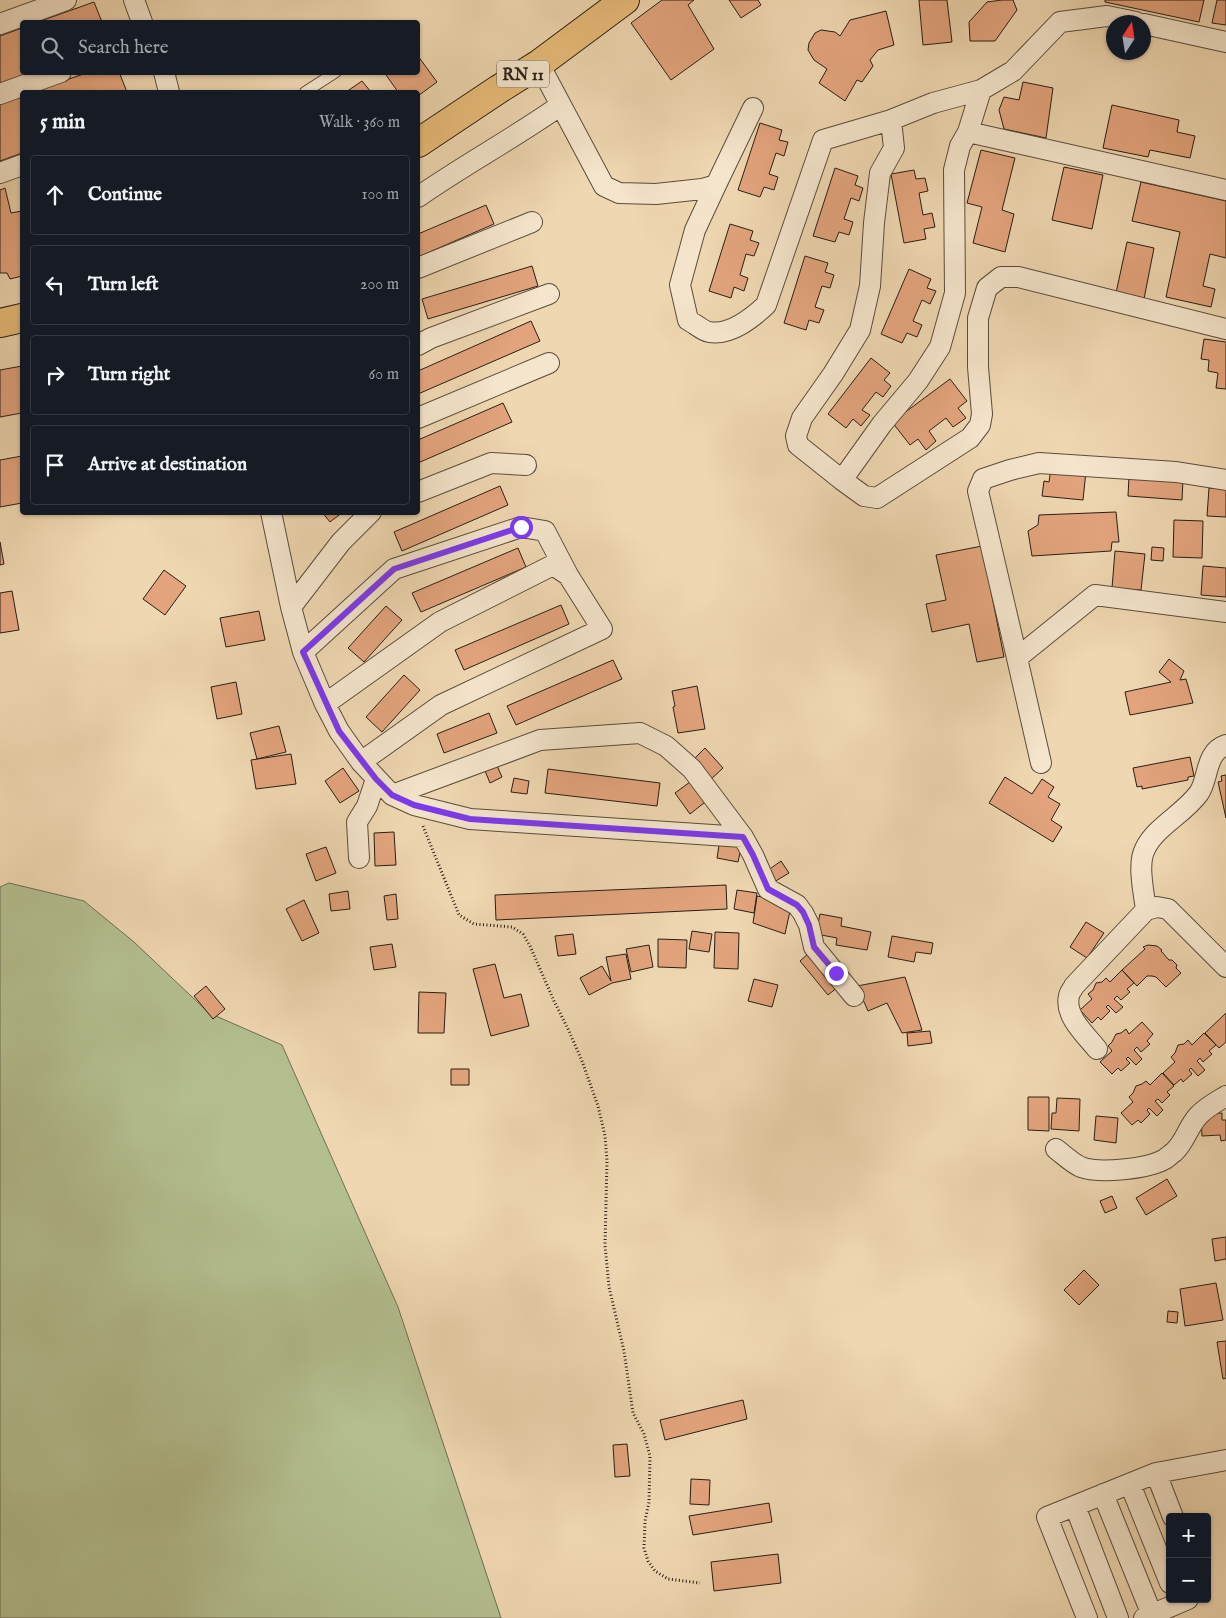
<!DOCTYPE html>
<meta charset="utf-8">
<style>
body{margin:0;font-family:"IM FELL English",serif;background:#20242c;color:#f1f3f6}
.controls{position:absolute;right:15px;bottom:15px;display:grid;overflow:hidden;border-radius:5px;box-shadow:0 1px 4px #0004}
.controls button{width:45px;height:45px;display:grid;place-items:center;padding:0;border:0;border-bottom:1px solid #363941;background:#171b24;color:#f1f3f6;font:25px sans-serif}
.compass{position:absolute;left:1106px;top:15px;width:45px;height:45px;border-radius:50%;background:#171b24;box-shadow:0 1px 4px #0004;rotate:12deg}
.stop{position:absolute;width:15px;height:15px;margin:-11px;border:4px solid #7c3aed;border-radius:50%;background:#fff}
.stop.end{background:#7c3aed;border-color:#fff;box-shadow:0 1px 5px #0008}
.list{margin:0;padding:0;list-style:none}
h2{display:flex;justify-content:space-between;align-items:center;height:65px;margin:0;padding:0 20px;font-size:21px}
h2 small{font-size:16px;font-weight:400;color:#9ea1a6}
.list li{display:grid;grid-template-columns:32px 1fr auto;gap:15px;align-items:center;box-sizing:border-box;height:80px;margin:0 10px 10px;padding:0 10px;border:1px solid #363941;border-radius:5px}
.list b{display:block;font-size:19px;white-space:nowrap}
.list em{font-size:16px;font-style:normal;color:#9ea1a6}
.icon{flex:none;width:28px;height:28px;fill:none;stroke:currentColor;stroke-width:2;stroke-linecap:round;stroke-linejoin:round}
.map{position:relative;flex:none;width:1226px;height:1618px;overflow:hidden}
.search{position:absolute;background:#171b24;box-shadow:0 1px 4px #0004;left:20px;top:20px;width:400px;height:55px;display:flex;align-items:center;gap:12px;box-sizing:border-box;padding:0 18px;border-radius:5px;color:#9ea1a6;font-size:19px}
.panel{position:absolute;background:#171b24;box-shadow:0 1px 4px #0004;left:20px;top:90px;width:400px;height:425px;border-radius:5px}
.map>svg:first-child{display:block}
.green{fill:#b4bf90;stroke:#6e6e53}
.building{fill:#e3a47d;stroke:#281e16}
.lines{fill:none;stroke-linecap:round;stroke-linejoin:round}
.service-casing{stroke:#5a4c3d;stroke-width:12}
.minor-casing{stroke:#5a4c3d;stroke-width:22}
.primary-casing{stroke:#281e16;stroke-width:30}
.path{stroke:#281e16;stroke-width:3;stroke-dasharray:1 2.5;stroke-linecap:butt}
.service{stroke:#f5e5cc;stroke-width:10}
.minor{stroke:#f5e5cc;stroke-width:20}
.primary{stroke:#e8bc78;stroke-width:28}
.route{stroke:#7c3aed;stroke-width:6}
.labels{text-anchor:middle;stroke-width:4.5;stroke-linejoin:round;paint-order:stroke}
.shield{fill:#f5e5cc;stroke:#665a4d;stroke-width:1}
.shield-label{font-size:16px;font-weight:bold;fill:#281e16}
</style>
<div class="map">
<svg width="1226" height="1618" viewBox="0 0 1226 1618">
<rect width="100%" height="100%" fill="#efd7b1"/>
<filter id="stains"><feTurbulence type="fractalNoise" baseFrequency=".004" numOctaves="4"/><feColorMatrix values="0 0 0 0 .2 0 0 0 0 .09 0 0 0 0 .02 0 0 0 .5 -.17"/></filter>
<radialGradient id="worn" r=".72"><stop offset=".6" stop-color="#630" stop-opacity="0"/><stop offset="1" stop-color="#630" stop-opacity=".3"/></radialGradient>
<path class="green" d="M9,883l75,18 50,41 75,71 73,32 116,262 103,311h-501v-731z"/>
<path class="building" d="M662,0h32l-6,5 26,44 -43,31 -40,-57z
M729,0h29l3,5 -20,13z
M919,0h28l5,42 -29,3z
M1002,0h11l4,10 -22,31h-25l-1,-19 18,-20z
M1105,0h99l-5,22 -94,-20z
M1217,0h9v25l-14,-2z
M94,2l8,20h-64z
M886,11l8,34 -16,5 -8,10 3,6 -11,16 -5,-2 -12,21 -26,-18 8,-14 -13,-9 -6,-10 1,-7 6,-10 6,-3 14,2 5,4 10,-16z
M22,28v44h12l-34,13v-49z
M418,56l19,26 -19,14v-4h-20l-14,-20h34z
M89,72h30l8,20h-95z
M362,81l9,11h-25z
M1023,82l30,6 -7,50 -42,-9 -5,-19 5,-13 15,3z
M22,96v57l-22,8v-57z
M1112,105l67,15 -2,12 18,4 -5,22 -40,-8 -2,7 -45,-9z
M760,123l22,7 -3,10 9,2 -4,14 -8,-3 -7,21 9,3 -4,13 -10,-3 -4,10 -22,-7z
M981,150l34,8 -13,52 12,4 -9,38 -32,-9 9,-36 -15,-4z
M1064,167l39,8 -11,54 -40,-9z
M835,168l23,8 -3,9 8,3 -4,13 -8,-3 -7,21 9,3 -4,13 -10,-3 -4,10 -22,-6z
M914,170l2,9 9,-1 3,13 -9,2 4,22 9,-2 3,14 -11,2 2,10 -22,4 -13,-69z
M1141,182l85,19v57l-16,-4 -7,32 12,3 -4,18 -45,-10 14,-65 -48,-11z
M5,188l6,25 11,-2v65l-12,3 -3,-6h-7v-83z
M486,205l8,19 -76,33v-23z
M730,224l23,7 -3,9 9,3 -5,13 -8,-2 -6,21 8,3 -4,13 -10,-4 -3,11 -22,-7z
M1127,242l27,6 -10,51 -28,-6z
M805,256l23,7 -3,9 9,3 -4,13 -8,-2 -7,21 9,3 -5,13 -10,-3 -3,10 -22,-7z
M532,266l6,20 -110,33 -6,-20z
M909,269l22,10 -4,9 9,3 -6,13 -8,-4 -9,21 9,4 -5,12 -10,-4 -5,10 -21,-9z
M531,321l9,20 -122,53v-23z
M1204,339l22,3v47l-10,-1 2,-15 -10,-2 1,-11 -8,-1z
M871,358l19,15 -6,7 7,6 -8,11 -7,-5 -14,18 8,5 -9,11 -8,-7 -7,9 -18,-14z
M22,366v47l-22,4v-47z
M950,379l17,22 -9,7 8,10 -13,9 -7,-9 -17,13 7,10 -10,9 -8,-11 -8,6 -18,-23z
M503,403l9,19 -94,41v-23z
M22,456v47l-22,4v-47z
M1051,468l35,3 -3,29 -41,-4 2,-15 5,1z
M1129,476l54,4 -1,20 -54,-4z
M500,486l8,19 -106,46 -8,-19z
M1209,488l17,1v28l-19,-1z
M322,512h21l-13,10z
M1116,512l3,30h-7l-1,9 -79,5 -4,-25 10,-6 1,-10z
M1174,520l29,1 -1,37 -29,-1z
M0,542l4,22 -4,1z
M982,546l22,111 -27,5 -8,-38 -37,8 -6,-28 20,-4 -10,-45z
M1152,547l12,1 -1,13 -12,-1z
M518,548l8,19 -105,45 -9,-19z
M1115,551l30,3 -4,36 -29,-2z
M1203,566l23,2v29l-25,-2z
M164,570l22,16 -21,29 -22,-16z
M12,591l7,39 -19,3v-40z
M561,605l8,19 -105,46 -9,-20z
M386,606l16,14 -38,42 -16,-14z
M259,611l6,29 -39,7 -6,-29z
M1169,659l15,12 -4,9 6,-1 7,24 -63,12 -5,-23 46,-10 -12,-10z
M613,660l9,19 -106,46 -9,-19z
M404,675l16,15 -38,42 -16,-15z
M236,682l6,32 -25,5 -6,-32z
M697,686l8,43 -27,4 -5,-26 2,-1 -3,-15z
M489,713l8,20 -53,20 -7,-19z
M279,726l7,26 -29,7 -7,-26z
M705,748l18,20 -15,14 -18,-19z
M291,754l5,30 -40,5 -5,-29z
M1190,757l4,19 -6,1v3l-46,9v-3l-5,1 -4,-19z
M495,761l7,16 -12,6 -7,-17z
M343,768l16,23 -19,12 -15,-22z
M548,769l112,14 -3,23 -112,-13z
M1226,775v43l-8,-36 4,-1 -1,-5z
M1005,777l27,17 10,-15 12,8 -6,10 12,7 -9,16 11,7 -9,15 -64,-39z
M514,778l15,3 -2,13 -16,-2z
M694,779l15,20 -19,15 -15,-21z
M394,832l2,33 -21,1 -1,-33z
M720,839l22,5 -4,18 -21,-4z
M326,847l10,26 -20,8 -10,-27z
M781,861l8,12 -15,9 -7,-11z
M726,885l1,24 -231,11 -1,-25z
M737,890l20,3 -3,20 -20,-4z
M348,891l2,18 -19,2 -2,-17z
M396,894l2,25 -11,1 -3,-24z
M757,896l15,3 18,12 -5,23 -32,-11z
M304,900l15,33 -17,8 -16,-32z
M820,914l22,4 -1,8 30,6 -4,18 -31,-5 1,-7 -21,-4z
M1086,922l18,11 -17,25 -17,-11z
M692,931l20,3 -3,18 -20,-3z
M715,932l24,1 -1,36 -24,-1z
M573,934l3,20 -18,2 -3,-20z
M892,936l41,7 -2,11 -15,-2 -2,10 -26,-5z
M658,939l29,1 -1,28 -28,-1z
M392,944l4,23 -22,3 -4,-23z
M649,945l4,22 -22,5 -5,-23z
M1148,945l9,1 5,4 -1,1 8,9h3l5,5 -1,3 5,5 -15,14 -10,-10 -4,-1h-5l-10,10 -15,-16 23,-21 -2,-2z
M809,953l29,34 -10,8 -28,-34z
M626,954l5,25 -19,4 -23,12 -9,-17 22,-12 9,15 -5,-24z
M495,964l9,34 17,-4 8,32 -38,10 -18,-67z
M1122,970l12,13 -7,6 3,3 -9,8 -4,-4 -3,3 9,8 -7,6 -8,-8 -2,2 4,4 -9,9 -3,-3 -6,6 -12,-13 12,-11 -4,-5 5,-4 3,-7 6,-1 4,-4 4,4z
M905,977l17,53 -20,3 -15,-30 -19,8 -11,-25z
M754,979l24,6 -6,22 -24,-6z
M206,986l19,23 -12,10 -19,-23z
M419,992l27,1 -2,40h-26z
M1226,1013v29l-7,6 -14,-15z
M1142,1022l11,12 -6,7 3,3 -9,8 -4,-5 -3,3 8,9 -6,6 -8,-8 -2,2 4,4 -9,8 -3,-3 -6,6 -12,-12 12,-11 -4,-5 4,-4 4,-8 5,-1 5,-4 3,5z
M930,1031l2,12 -24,3 -1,-13z
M1204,1033l12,12 -7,6 3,3 -9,8 -3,-4 -3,3 8,9 -7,6 -7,-8 -2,2 3,4 -9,8 -2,-3 -7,6 -11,-12 12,-11 -4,-5 4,-4 3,-8 6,-1 4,-4 4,5z
M451,1069h18v16h-18z
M1162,1073l12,13 -7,6 3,3 -8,8 -4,-4 -3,2 8,9 -6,6 -8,-8 -2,2 3,4 -9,9 -3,-3 -6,5 -11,-12 12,-11 -4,-5 4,-4 3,-7 6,-2 4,-3 4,4z
M1028,1097h21v34l-21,-1z
M1057,1098l23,1 -1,32 -28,-2 1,-16h4z
M1222,1113v7h4v20l-5,1 -1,-6 -18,1 -1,-18 8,-4z
M1096,1116l22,2 -2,25 -22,-3z
M1167,1179l10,17 -31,19 -10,-17z
M1112,1196l5,12 -12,5 -5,-12z
M1226,1237v22l-11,2 -3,-22z
M1084,1270l15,15 -20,20 -15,-15z
M1216,1283l7,37 -38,6 -5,-37z
M1168,1311l10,1 -1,11 -10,-1z
M1226,1341v37l-3,1 -6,-37z
M743,1400l4,19 -82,21 -5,-20z
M627,1444l3,32 -15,1 -2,-32z
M691,1479l19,1 -1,25 -19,-1z
M769,1503l3,19 -79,13 -4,-19z
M778,1554l3,29 -67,8 -3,-29z"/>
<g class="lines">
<g class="service-casing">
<path id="service" d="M305,92l31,-20"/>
</g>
<g class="minor-casing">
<path id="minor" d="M134,0l8,22
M0,24l66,-24
M1144,24l82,18
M539,64l65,122 15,7 37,1 46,-5 14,-4 37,-77
M164,72l5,20
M0,94l61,-22
M891,120l3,28 -14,25 -6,50 -4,63 -10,44 -27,44 -31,44 -6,18 2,9 44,35 40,-56 36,-43 22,-34 15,-54 -1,-123 6,-24 8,-14 13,-42
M968,132l258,58
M0,173l22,-8
M716,185l-21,45 -15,55 8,35c6,3 15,11 21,12 21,4 43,-14 57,-27l57,-165 68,-20 42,-17 48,-13 32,-19 47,-49 47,-6 29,6
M418,197c46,-32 96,-59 143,-92
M418,268l114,-46
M418,345l13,-7 118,-44
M418,418l131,-55
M842,480l22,16 13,2 93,-60 10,-13 2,-11 -4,-47v-49l9,-30 14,-11h17l208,52
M1226,480l-50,-8 -137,-9 -29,7 -27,9 -5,12 39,167 78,-63 131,17
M418,492l73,-29 35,2
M271,512l20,95 12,45 22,52 14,27 22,31 31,33 22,10 56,14 273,18
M291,607l50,-65 30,-30
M303,652l91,-83 127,-42 24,4 23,44 34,54 -161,76 -80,57
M1017,658l24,105
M325,704l115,-82 113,-57 15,10
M392,795l148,-55 100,-7 26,13 26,23 51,68 10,18 15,34 29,16 6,8 6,12 5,22 40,49
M359,858l-2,-36 10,-16 9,-27
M1146,910c-2,-17 -9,-46 -1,-61 10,-22 39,-35 54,-56 10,-15 6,-41 27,-48
M1097,1049c-11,-14 -33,-33 -28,-53 0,-3 4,-7 5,-10l72,-76 11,-3 11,2 58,58
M1056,1149c8,6 16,14 25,18 18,7 67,2 84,-8 3,-2 6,-5 9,-7 11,-10 14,-25 24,-36 7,-8 18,-14 28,-20
M1156,1473l17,44
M1130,1484l40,99
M1103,1494l49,121
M1075,1506l43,112
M1087,1618l-40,-101 109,-44 70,-13
M1144,1618l44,-19"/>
</g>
<g class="primary-casing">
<path id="primary" d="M418,143l81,-54 40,-25 86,-64
M0,323l22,-5"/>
</g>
<path class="path" d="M423,826l36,89 15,9 38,3 11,7 7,12 24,55 15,30 13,30 16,45 7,30 2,25 -2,84 4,42 15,64 9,62 11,21 6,22 -1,46 -4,19 -1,27 4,13 7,10 13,8 32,4"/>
<use href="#service" class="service"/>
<use href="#minor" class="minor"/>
<use href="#primary" class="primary"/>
</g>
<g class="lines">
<path class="route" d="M521,527l-127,42 -91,83 36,79 37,48 16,16 22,10 56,14 273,18 10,18 15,34 29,16 6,7 6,13 5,22 22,26"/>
</g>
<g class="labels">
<rect class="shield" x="497" y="60.5" width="52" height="27" rx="4"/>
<g class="shield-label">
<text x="523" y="80">RN 11</text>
</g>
</g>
<rect width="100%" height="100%" filter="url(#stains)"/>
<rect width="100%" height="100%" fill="url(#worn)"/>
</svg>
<div class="controls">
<button>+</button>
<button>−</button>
</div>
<svg class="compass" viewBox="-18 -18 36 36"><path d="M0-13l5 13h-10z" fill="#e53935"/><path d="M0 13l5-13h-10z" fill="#9ea1a6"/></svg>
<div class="stop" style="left:521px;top:527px"></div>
<div class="stop end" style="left:836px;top:973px"></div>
<div class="search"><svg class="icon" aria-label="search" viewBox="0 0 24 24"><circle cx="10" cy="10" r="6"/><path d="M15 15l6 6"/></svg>Search here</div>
<section class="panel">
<h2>5 min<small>Walk · 360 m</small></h2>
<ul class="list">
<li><svg class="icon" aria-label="ahead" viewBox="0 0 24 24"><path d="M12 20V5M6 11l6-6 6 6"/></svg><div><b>Continue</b></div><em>100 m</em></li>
<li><svg class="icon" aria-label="left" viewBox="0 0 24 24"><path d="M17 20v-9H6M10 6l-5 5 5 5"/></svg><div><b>Turn left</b></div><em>200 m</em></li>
<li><svg class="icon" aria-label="right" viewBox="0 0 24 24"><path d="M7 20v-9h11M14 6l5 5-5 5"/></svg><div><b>Turn right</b></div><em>60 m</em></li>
<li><svg class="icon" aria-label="arrive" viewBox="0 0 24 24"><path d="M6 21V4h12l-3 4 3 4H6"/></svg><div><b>Arrive at destination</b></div></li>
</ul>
</section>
</div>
